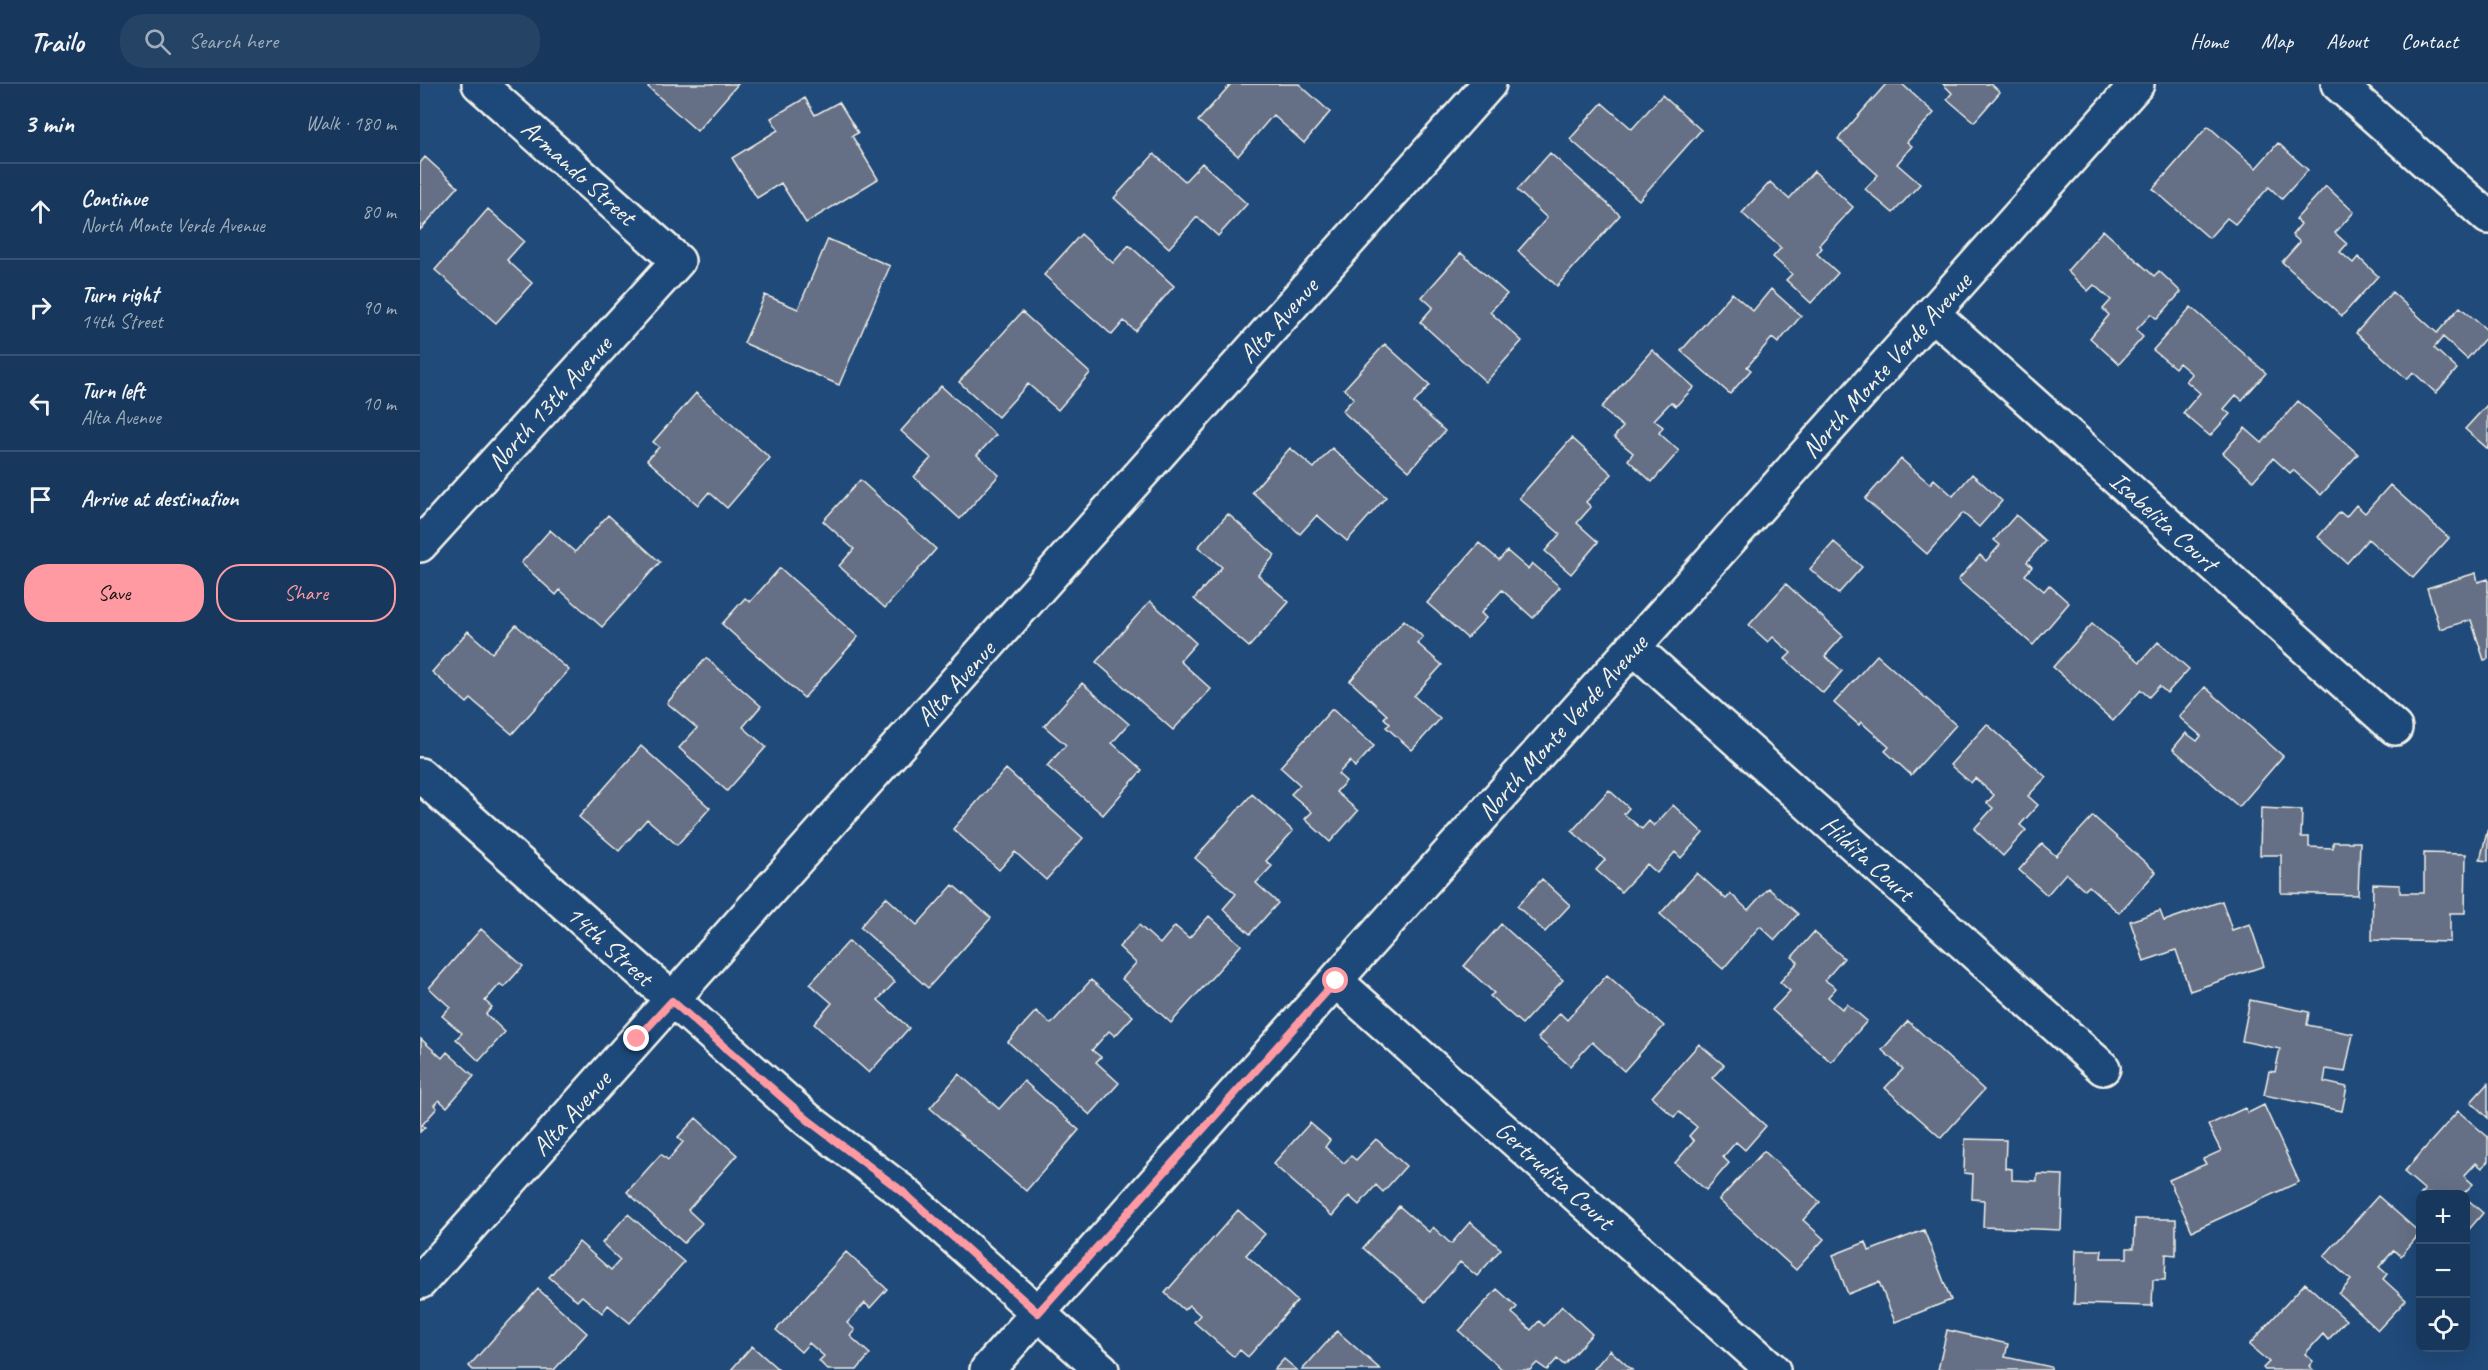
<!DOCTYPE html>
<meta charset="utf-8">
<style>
body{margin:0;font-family:Caveat,sans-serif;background:#244365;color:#f1f3f6}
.controls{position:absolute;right:18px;bottom:18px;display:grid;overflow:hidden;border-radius:12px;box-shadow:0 6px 24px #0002}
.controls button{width:54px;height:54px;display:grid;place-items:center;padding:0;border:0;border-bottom:2px solid #365272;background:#17385c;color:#f1f3f6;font:30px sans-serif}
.stop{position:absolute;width:18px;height:18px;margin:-14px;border:4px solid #ff9aa2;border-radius:50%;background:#fff}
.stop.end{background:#ff9aa2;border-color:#fff;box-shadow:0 2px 6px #0008}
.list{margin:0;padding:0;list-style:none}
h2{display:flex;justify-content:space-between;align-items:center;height:78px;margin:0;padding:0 24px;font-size:26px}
h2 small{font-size:20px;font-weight:400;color:#9eacbb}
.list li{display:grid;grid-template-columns:39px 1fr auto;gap:18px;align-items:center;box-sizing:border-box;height:96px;padding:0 24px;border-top:2px solid #365272}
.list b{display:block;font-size:22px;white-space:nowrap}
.list p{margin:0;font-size:20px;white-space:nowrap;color:#9eacbb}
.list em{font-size:20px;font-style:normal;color:#9eacbb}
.actions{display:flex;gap:12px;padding:18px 24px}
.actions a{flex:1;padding:14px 0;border:2px solid #ff9aa2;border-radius:24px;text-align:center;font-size:21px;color:#ff9aa2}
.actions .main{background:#ff9aa2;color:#111}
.icon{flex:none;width:33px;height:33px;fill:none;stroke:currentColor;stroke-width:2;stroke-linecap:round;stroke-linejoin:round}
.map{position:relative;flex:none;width:2068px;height:1286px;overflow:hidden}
header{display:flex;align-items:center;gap:36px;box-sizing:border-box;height:84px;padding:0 30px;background:#17385c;border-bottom:2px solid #365272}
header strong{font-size:28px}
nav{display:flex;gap:33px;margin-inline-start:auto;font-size:21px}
.search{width:420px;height:54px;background:#244365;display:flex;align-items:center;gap:15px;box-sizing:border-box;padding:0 21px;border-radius:24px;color:#9eacbb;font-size:22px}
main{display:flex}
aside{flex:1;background:#17385c}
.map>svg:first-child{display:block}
.building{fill:#656f86;stroke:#f4f1e8;stroke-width:1.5}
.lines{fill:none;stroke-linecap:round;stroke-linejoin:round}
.minor-casing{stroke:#f4f1e8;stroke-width:38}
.minor{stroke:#1f4a7a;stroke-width:33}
.route{stroke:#ff9aa2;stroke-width:8}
.labels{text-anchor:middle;stroke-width:5;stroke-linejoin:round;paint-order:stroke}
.street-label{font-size:26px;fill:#f4f1e8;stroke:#1f4a7a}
</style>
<header>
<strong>Trailo</strong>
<div class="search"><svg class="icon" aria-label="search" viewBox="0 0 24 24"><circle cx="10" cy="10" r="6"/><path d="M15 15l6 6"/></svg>Search here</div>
<nav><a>Home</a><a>Map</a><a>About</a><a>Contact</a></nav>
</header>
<main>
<aside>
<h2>3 min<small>Walk · 180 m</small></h2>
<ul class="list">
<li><svg class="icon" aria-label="ahead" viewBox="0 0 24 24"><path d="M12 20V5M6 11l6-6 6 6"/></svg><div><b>Continue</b><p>North Monte Verde Avenue</p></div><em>80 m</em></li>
<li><svg class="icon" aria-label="right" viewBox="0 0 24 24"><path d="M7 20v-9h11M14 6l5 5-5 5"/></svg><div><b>Turn right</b><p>14th Street</p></div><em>90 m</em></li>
<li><svg class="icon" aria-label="left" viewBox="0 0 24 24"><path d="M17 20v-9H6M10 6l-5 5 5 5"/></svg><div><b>Turn left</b><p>Alta Avenue</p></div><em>10 m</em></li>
<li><svg class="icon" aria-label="arrive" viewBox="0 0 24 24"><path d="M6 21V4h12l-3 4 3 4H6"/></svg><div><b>Arrive at destination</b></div></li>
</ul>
<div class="actions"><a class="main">Save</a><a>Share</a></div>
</aside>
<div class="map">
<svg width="2068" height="1286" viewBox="0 0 2068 1286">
<rect width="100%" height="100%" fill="#1f4a7a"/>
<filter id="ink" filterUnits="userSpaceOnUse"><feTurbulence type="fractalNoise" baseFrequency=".0167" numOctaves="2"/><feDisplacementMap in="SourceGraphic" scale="12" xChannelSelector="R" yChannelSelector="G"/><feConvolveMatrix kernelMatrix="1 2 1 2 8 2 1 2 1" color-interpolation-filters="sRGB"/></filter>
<g filter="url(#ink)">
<path class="building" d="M230,0h88l-41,47 -49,-44z
M811,0h68l31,28 -26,31 -31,-28 -35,41 -40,-35z
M1466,0h16l32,29 -27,29 5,4 -15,18 23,20 -27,29 -28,-24 13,-14 -40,-36z
M1523,0h48l9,8 -26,30 -27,-23 5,-6z
M1242,11l39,35 -62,70 -69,-61 32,-36 30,26z
M385,14l10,17 24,-13 19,31 -6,3 26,43 -72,44 -25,-40 -24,15 -25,-40 46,-28 -7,-12z
M1788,42l48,42 22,-25 30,27 -26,29 -13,-12 -34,37 -8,-6 -18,20 -56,-49z
M1130,69l70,62 -63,71 -39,-35 29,-33 -30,-28z
M734,70l31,27 17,-18 45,41 -29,32 -21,-19 -28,31 -55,-50z
M5,73l33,30 -38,43v-67z
M1394,87l39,36 -34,38 3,3 -5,6 21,19 -27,30 -25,-23 6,-6 -19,-17 8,-9 -39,-35 28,-31 19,17z
M1906,102l28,26 -19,21 12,11 -7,8 13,11 5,-6 20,19 -36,40 -60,-54 18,-20 -8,-7 9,-11 -5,-5z
M68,125l36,32 -17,19 25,23 -36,40 -61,-53z
M1683,146l51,46 5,-5 22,21 -24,27 -6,-5 -15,16 7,7 -24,27 -29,-26 19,-23 -6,-6 8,-9 -17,-15 -6,6 -21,-20z
M661,150l32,29 16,-18 45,41 -39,45 -11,-10 -12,14 -68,-60z
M408,155l62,27 -51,119 -95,-42 21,-48 33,14z
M1041,169l46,41 -17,18 32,29 -36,41 -66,-60 13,-15 -11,-10z
M1351,205l30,27 -23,27 -6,-5 -25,29 4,3 -21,24 -49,-43 51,-58 21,18z
M1972,208l45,41 23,-26 28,24v4l-21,24 -24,-22 -9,11 23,21 -21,24 -23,-21 -6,7 -51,-46z
M1771,223l75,66 -24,27 -6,-5 -12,14 6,5 -20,22 -27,-23 17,-20 -14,-12 6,-7 -13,-11 -4,5 -22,-18z
M602,228l68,61 -32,37 -30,-26 -30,33 -39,-35z
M965,260l45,41 -16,18 31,28 -36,40 -67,-60 12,-13 -10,-9z
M1232,266l42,37 -18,19 -5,-4 -17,18 9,7 -4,6 20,18 -27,31 -24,-22 5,-7 -19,-16 9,-10 -22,-19z
M521,302l55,49 -19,20 22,20 -39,44 -46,-42 17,-19 -30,-27z
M276,309l74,65 -43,50 -18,-16 -11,13 -51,-45 12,-13 -6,-5z
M1878,317l60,53 -37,41 -28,-25 -3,3 -17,-15 -20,23 -30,-28 22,-25 17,15z
M2068,320v45l-23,-20z
M1152,354l40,36 -26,28 5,5 -14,16 21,19 -27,32 -26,-23 15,-17 -41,-36z
M870,364l24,20 18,-20 54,49 -39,44 -30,-26 -17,19 -48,-42z
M1481,375l29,25 4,-5 19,17 19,-22 30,27 -23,26 -16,-14 -36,41 -62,-55z
M440,396l76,69 -51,59 -46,-42 15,-17 -31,-28z
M1970,401l59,53 -36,40 -45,-39 -21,24 -29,-26 22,-25 6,5 10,-12 9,8z
M808,430l47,41 -17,20 31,27 -40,45 -55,-48 28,-32 -24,-20z
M188,431l52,47 -58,65 -42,-37 -4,5 -35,-32 29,-33 25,22z
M1596,431l29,26 -18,21 5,5 -7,8 19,16 5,-6 20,18 -36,42 -75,-65 22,-25 6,6 14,-16 -6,-5z
M1414,458l28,25 -24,27 -28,-25z
M1059,459l20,17 8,-9 21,18 4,-6 28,24 -27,31 -31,-28 -21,23 5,5 -19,20 -40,-35z
M360,484l78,69 -54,61 -82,-74 23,-26 5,4z
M2056,489l2,9 10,-3v80l-4,1 -13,-40 -31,9 -13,-41z
M1366,500l57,52 -18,20 17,15 -19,22 -38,-34 6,-6 -18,-16 -5,5 -19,-17z
M730,517l46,42 -16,18 31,28 -38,41 -77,-68z
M984,536l19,17 -6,6 25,22 -28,31 26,23 -28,31 -26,-23 4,-3 -6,-6 3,-3 -37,-34z
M1672,540l48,38 18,-20 31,27 -22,24 -8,-7 -10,11 -8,-7 -28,31 -60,-54z
M96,541l53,45 -57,64 -41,-35 -4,4 -35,-31 36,-41 24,22z
M1457,571l79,70 -45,50 -26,-24 4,-4 -28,-25 -2,3 -25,-22z
M286,574l55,48 -18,21 23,20 -39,44 -48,-43 18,-20 -30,-25z
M662,599l47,41 -17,19 30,27 -39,45 -56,-49 19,-21 -22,-19z
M1785,603l78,69 -44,51 -66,-58 13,-16 11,8 4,-5 -22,-19z
M912,625l42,37 -19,21 -5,-6 -12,13 8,7 -10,11 22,19 -28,31 -25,-23 7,-7 -21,-18 9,-9 -20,-18z
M1567,640l59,53 -18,19 10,9 -18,20 6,5 -23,26 -29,-27 19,-21 -6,-5 7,-8 -19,-17 -4,5 -21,-18z
M221,662l69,62 -33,37 -30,-26 -28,32 -40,-34z
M586,685l77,69 -37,42 -31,-28 -16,18 -46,-41z
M1189,706l20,18 -5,6 18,15 7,-8 5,5 19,-21 30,28 -22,25 -6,-6 -18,21 -10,-9 -26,28 -25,-22 9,-10 -33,-29z
M832,710l41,37 -27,30 6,5 -16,17 22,20 -28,31 -27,-25 13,-15 -41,-36z
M1841,724l41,2 -1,27h8v10l24,1v-6h27l-2,53 -77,-2v-38h-21z
M1673,732l63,56 -37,41 -30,-27 -4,4 -19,-17 -19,22 -28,-25 23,-26 14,12z
M2068,744v33l-8,-1z
M2004,769l42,1 -1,59h-15v29l-78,-2 1,-56 27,1v8h24z
M1277,789l29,26 5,-5 17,16 20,-22 30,26 -23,26 -15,-14 -37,43 -63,-55z
M1122,795l28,26 -25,27 -28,-26z
M533,801l38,33 -63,70 -68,-61 26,-30 31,28z
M1802,817l10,29 18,-6 14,42 -74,25 -14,-41 -32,11 -14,-40 30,-10 4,10z
M789,832l32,29 -70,78 -49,-44 14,-16 -17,-16 20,-22 21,19 15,-18 14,12z
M1081,840l62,56 -41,44 -32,-28 4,-3 -30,-27z
M61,845l42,37 -19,21 -4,-3 -15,17 7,6 -6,7 19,18 -26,29 -23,-22 6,-6 -20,-17 8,-9 -21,-19z
M1394,848l30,26 -19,22 11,8 -8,9 14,12 5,-5 20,17 -36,41 -59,-52 18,-19 -10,-9 18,-20 -6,-5z
M429,857l46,41 -17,18 31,28 -40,45 -55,-49 18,-21 -22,-19z
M1187,891l57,51 -40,45 -32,-29 -22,24 -32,-28 22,-25 7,7z
M671,896l42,36 -18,20 -6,-5 -17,19 9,7 -5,5 23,21 -29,32 -82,-73 28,-31 15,13z
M1830,916l59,12 -2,13 46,9 -8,38 -19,-3 -2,13 23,5 -5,24 -78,-16 5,-24 6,1 5,-23 -38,-8z
M1488,937l76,69 -43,48 -56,-50 18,-19 -21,-19z
M1,955l21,19 5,-6 27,24 -27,31 -8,-7 -5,5 3,3 -15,17 3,2 -5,5z
M1279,960l25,21 -12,13 54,48 -21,24 -9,-8 -13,15 6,6 -23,27 -31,-27 19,-22 -5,-5 8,-9 -18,-15 -5,5 -22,-20z
M539,990l40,35 25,-28 55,49 -53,61 -96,-83z
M2068,999v35l-17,-16z
M1844,1021l35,77 -107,49 -23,-51 37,-16 -3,-5 18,-8 -13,-26 37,-17 3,5z
M2038,1027l30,26v24l-6,7 -6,-5 -12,13 9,8 -10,10h-42l4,-4 -21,-18z
M276,1034l41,37 -49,55 14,13 -18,20 -57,-51 34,-38 7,6 15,-18 -5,-5z
M890,1039l20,17 -5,7 19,16 7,-7 5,4 20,-21 30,27 -23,26 -7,-7 -17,20 -10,-9 -17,20 -59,-52z
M1545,1055l41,1 -1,28 7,1v11l25,1v-7l26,1 -2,55 -78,-3 1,-27 -12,-1 1,-25 -9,-1z
M1344,1067l56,51 -17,18 21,19 -28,31 -77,-70z
M1958,1112l42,37 -19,23 -7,-6 -15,17 8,7 -4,5 23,21 -28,30 -39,-36 12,-14 -27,-24z
M2046,1114l17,15 -17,20z
M979,1122l30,26 4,-5 18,17 19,-22 31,27 -24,27 -17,-14 -35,40 -62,-54z
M818,1126l27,24 -19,21 51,46 -49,56 -8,-7 -6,7 -40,-35 6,-7 -11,-10 -5,5 -19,-17z
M208,1130l56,48 -54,61 -22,-18 -6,8 -20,-17 -5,5 -28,-24 30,-35 32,28 9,-10 -18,-17z
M1715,1135h41v36l-10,-1 -1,26h-12l-1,26 -78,-2 2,-54h26l-1,8h26v-10h7z
M1504,1146l27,70 -56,22 -16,-40 -31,12 -15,-39 33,-13 3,9z
M426,1168l41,37 -17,19 -5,-5 -18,20 8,7 -5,6 20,18 -13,16h-29l-9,-9 5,-5 -15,-13 -8,9 -25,-22z
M1885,1199l41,37 -18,20 -5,-6 -18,20 8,7 -4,5 4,4h-48l-2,-2 6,-6 -20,-17z
M118,1205l49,44 -33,37h-81l-4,-4z
M1077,1205l20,18 -5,6 19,17 8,-9 5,5 18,-20 30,28 -28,31 -7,-6 -10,11 -10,-7 -7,7h-27l-44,-39z
M1527,1246l61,14 -3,13 46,10v3h-113z
M917,1247l44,39h-79z
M332,1262l27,24h-48z
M1190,1266l22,20h-39z
M864,1275l13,11h-23z"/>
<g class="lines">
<g class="minor-casing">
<path id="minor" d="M1918,0l150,133
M1512,229l463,415
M0,461l258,-284 -199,-177
M1213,563l470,421
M0,691l388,345 95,72 199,178
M916,897l437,389
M0,1198l1069,-1198
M567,1286l1150,-1286"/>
</g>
<use href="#minor" class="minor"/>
</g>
</g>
<g class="lines" filter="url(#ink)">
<path class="route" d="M217,955l35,-38 136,119 95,72 135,121 298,-332"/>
</g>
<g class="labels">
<g class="street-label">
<text transform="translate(159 88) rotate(42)" y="9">Armando Street</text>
<text transform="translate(858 236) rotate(-48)" y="9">Alta Avenue</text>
<text transform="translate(1466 281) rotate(-48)" y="9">North Monte Verde Avenue</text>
<text transform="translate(129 319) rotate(-48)" y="9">North 13th Avenue</text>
<text transform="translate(1744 437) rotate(42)" y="9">Isabelita Court</text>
<text transform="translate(535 599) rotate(-48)" y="9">Alta Avenue</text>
<text transform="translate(1142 643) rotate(-48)" y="9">North Monte Verde Avenue</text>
<text transform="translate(1448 774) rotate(42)" y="9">Hildita Court</text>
<text transform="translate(190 861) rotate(42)" y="9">14th Street</text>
<text transform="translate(151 1029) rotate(-48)" y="9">Alta Avenue</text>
<text transform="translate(1135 1091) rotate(42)" y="9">Gertrudita Court</text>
</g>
</g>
</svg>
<div class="controls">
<button>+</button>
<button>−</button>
<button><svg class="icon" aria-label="locate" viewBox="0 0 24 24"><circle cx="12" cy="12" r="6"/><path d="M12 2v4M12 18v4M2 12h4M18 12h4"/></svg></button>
</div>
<div class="stop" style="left:916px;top:897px"></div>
<div class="stop end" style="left:217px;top:955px"></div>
</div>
</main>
